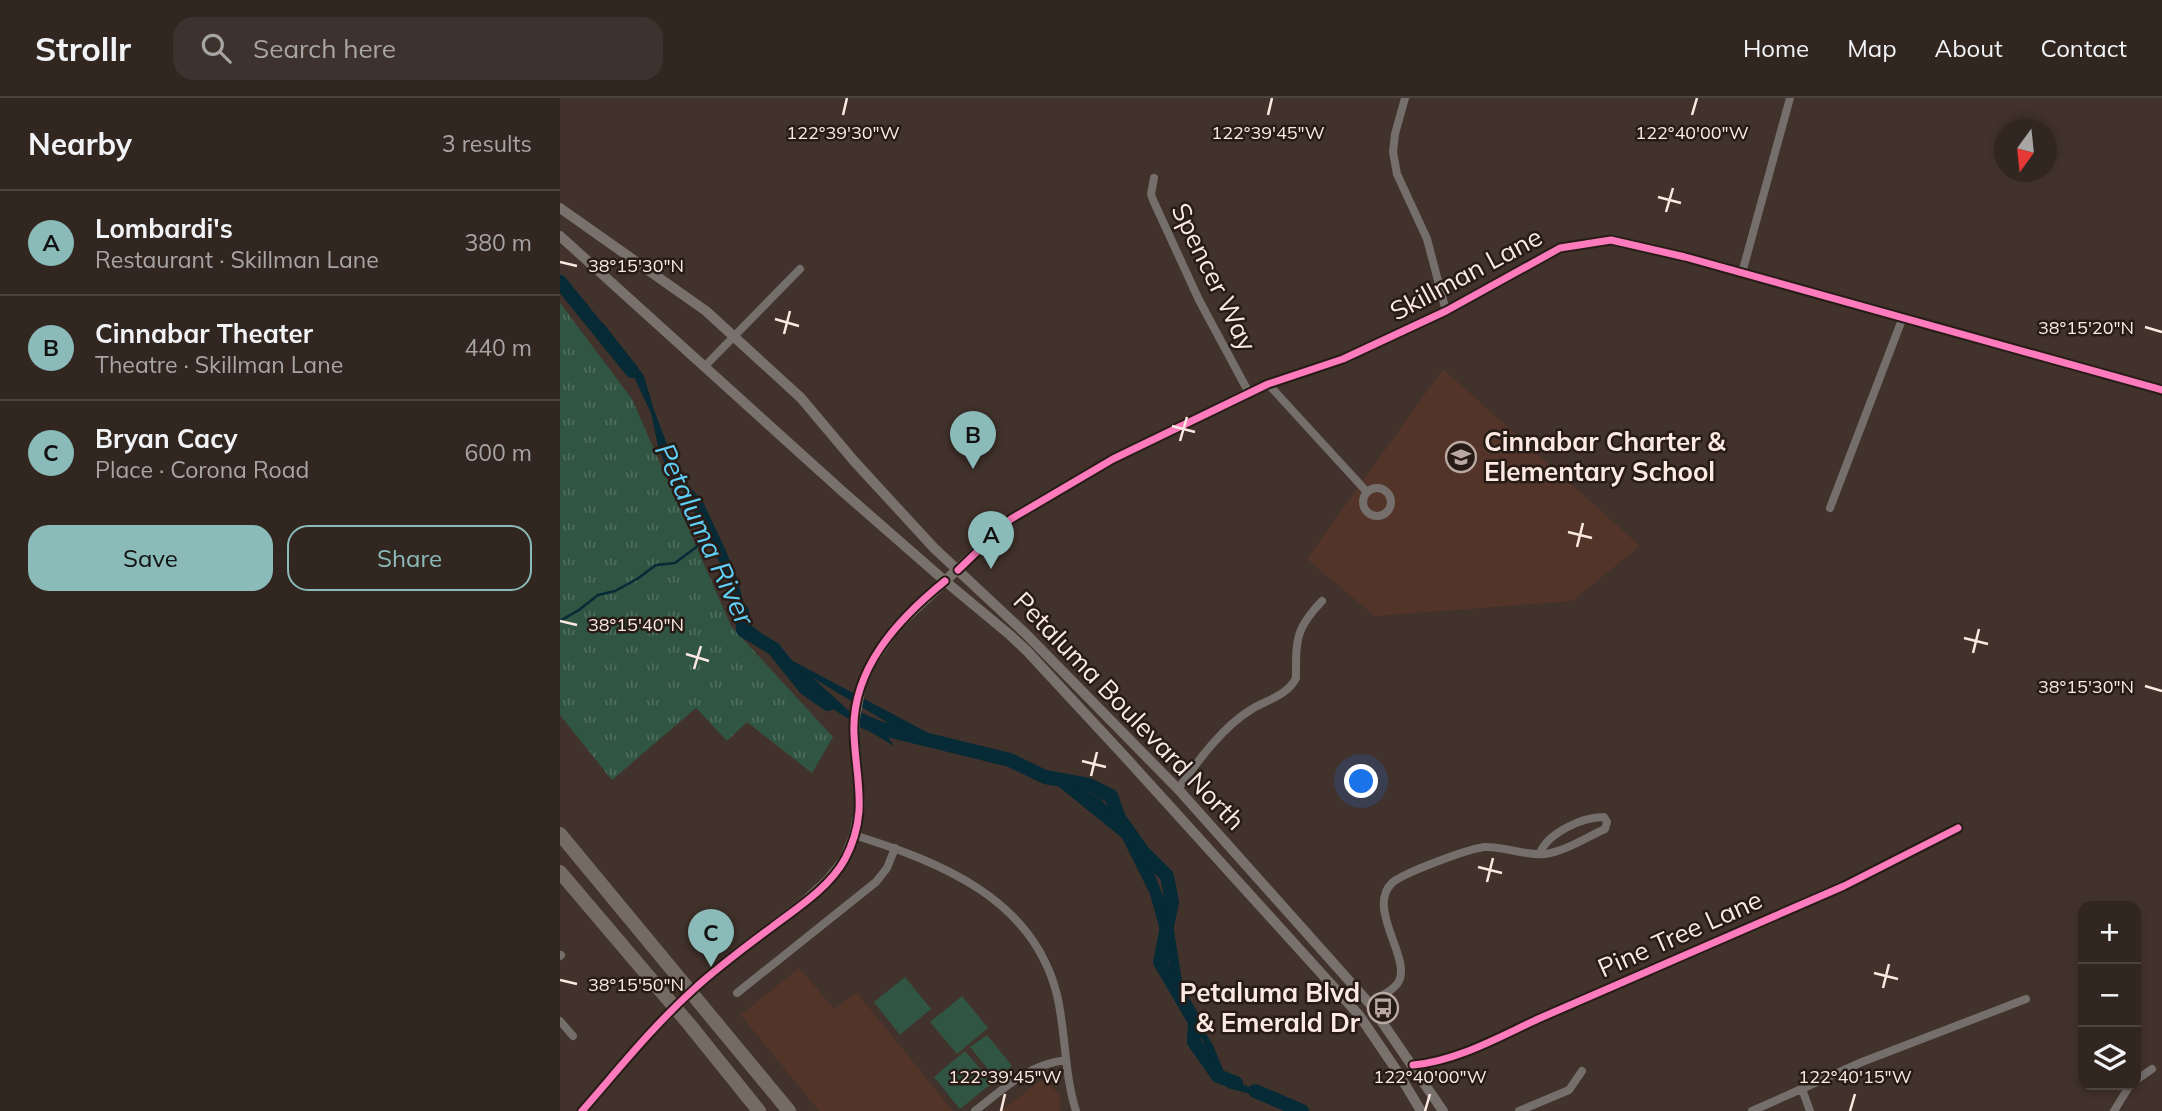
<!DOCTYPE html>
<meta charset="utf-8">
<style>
body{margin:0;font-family:Mulish,sans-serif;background:#3d322e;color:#f1f3f6}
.controls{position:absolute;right:21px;bottom:21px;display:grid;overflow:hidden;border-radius:14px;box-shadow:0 4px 10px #0003}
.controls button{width:63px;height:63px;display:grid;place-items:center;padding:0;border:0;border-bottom:2px solid #4d433f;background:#322621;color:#f1f3f6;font:35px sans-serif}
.compass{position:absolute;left:1434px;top:21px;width:63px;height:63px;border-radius:50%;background:#322621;box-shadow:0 4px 10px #0003;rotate:195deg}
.you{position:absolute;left:802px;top:684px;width:24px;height:24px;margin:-18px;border:5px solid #fff;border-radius:50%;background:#1a73e8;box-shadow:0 0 0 10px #1a73e833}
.badge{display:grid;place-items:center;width:46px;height:46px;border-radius:50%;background:#8bbbb9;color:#111;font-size:23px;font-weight:700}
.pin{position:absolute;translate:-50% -58px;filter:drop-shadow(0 2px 4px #0008)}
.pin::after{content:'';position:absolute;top:37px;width:24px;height:21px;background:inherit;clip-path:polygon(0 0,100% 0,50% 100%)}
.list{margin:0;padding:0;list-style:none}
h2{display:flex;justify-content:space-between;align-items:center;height:91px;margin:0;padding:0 28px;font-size:30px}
h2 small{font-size:23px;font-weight:400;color:#a8a5a5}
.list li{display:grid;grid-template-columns:46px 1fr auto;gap:21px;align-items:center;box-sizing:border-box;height:105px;padding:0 28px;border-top:2px solid #4d433f}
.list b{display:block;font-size:26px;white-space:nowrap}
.list p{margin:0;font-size:23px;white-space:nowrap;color:#a8a5a5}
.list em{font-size:23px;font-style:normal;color:#a8a5a5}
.actions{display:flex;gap:14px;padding:21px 28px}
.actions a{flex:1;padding:16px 0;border:2px solid #8bbbb9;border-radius:21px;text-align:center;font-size:24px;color:#8bbbb9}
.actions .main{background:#8bbbb9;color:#111}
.icon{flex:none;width:38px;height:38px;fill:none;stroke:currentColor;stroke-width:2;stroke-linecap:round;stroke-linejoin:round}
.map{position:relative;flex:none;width:1602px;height:1013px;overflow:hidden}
header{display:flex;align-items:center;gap:42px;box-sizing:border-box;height:98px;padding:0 35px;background:#322621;border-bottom:2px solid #4d433f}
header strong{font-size:33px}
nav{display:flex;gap:38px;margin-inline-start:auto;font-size:24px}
.search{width:490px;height:63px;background:#3d322e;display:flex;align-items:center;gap:18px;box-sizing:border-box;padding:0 24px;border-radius:21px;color:#a8a5a5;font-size:26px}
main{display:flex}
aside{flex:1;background:#322621}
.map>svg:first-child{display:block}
.built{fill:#533428}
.grass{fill:url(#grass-tufts)}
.garden{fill:#305543}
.water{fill:#062b37}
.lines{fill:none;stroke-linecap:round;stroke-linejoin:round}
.stream{stroke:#062b37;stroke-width:2.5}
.river{stroke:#062b37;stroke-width:14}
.street{stroke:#746f6b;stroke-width:8}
.secondary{stroke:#78716c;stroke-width:10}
.highway{stroke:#756b65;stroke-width:14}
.secondary-bridge{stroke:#78716c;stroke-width:10}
.cycleway-casing{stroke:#271b16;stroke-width:11}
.cycleway{stroke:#fd7abc;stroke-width:7}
.ticks{fill:none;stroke:#fbe9e2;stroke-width:2.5}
.labels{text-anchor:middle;stroke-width:5;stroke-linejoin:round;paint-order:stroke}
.street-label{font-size:26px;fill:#fbe9e2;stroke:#271b16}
.poi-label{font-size:26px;font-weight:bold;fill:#fbe9e2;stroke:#271b16;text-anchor:start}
.water-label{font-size:28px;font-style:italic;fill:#5fcff8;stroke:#271b16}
.ticks-label{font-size:18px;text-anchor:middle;fill:#fbe9e2;stroke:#271b16;stroke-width:5;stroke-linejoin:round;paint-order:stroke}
</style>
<header>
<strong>Strollr</strong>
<div class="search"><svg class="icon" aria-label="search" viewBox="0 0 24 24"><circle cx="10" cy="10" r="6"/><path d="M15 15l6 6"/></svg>Search here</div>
<nav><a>Home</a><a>Map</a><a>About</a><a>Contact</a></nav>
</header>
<main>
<aside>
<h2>Nearby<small>3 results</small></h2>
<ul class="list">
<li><span class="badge">A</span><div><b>Lombardi's</b><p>Restaurant · Skillman Lane</p></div><em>380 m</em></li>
<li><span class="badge">B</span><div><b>Cinnabar Theater</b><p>Theatre · Skillman Lane</p></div><em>440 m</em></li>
<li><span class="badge">C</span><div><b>Bryan Cacy</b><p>Place · Corona Road</p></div><em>600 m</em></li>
</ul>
<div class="actions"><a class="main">Save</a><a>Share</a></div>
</aside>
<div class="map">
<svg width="1602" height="1013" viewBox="0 0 1602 1013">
<defs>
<pattern id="grass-tufts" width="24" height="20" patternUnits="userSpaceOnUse" patternTransform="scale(1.75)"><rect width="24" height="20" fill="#305543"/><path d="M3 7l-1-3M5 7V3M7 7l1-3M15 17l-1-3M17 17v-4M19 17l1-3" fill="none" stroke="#4f6d5e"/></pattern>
</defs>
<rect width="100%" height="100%" fill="#42322c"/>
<path class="built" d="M883,271l197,177 -68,55 -197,15 -68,-57z
M239,870l35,41 23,-16 96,118h-134l-78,-96z
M481,982l10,6 10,11 -2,5 1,9h-59z"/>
<path class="grass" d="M0,205l72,96 99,227 102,111 -21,36 -65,-51 -20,19 -31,-33 -84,72 -52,-65z"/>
<path class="garden" d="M345,879l26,32 -31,26 -26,-33z
M402,898l26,32 -31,26 -27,-32z
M427,937l25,31 -16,13 -26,-32z
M405,953l27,32 -32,26 -26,-32z"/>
<path class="water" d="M0,177l16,18 3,12 25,19 40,52 10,34 25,66 23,24 24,51 11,27 12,45 44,38 158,84 89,25 61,29 45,54 26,65 13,82 28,45 13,32 79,34h-13l-38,-16 -26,-7 -12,-18 -16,-36 -18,-24 -32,-116 -28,-56 -69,-56 -52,-20 -86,-23 -102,-61 36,33 37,23 8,12 -73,-44 -37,-41 -43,-34 -13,-50 -20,-35 -21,-46 -19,-24 -10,-26 -7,-33 -18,-38 -33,-46 -15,-8 -14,-19 -1,-10 -10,-11z"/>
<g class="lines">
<path class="stream" d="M0,523l19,-11 19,-15 17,-4 22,-12 19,-14 19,-2 32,-24"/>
<path class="river" d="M0,184l72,89
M182,513l1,19 31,19 31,39 23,16
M296,620l23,10 131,32 35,17 44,8 22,11 8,22 24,34 24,24 5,26 -12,60 35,60 -1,20 24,34 18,7
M695,993l47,20"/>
<path class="street" d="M845,0l-10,36 -2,18 4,22 30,65 19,72
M594,80l-3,16 2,6 46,100 50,93
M1182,175l48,-175
M144,269l96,-98
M708,286l99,108
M803 404a14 14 0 1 1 28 0a14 14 0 1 1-28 0Z
M1270,410l73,-191
M618,691c20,-28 44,-62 74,-80 15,-9 36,-14 44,-31 0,-38 -1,-49 26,-77
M294,737c86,27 179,63 203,160 9,38 7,78 19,116
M0,858l1,-1
M177,895l139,-111 11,-14 8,-20
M809,905c8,-5 25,-12 30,-22 12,-23 -33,-73 -7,-98 9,-9 82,-37 95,-36 20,0 39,9 58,7 21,-3 42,-17 60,-25l2,-7 -3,-5c-22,0 -56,16 -64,36
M0,923l13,15
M853,967c44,-4 86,-28 125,-46l306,-133 114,-58
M1576,982l16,-11
M1242,991l8,22
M415,1013c28,-22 54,-47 91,-51
M959,1013l50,-21 13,-19
M1192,1013l110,-49 164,-63
M1554,1013l16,-26"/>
<path class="secondary" d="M0,110l146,103 95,87 53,63 80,87 92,86 152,155 191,214 74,108
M0,138l282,255 103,90 65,54 17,16 101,109 231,255 38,56 24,40
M174,857l69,-52 24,-22 17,-21 10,-25 6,-29 -6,-72 1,-16 6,-32 9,-21 25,-37 116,-109 102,-60 155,-75 75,-25 103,-48 114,-63 51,-8 74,17 477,133
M22,1013l64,-74"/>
<path class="highway" d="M0,736l229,277
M0,774l129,152 70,87"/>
<path class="secondary-bridge" d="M86,939l48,-48 40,-34"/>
<g class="cycleway-casing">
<path id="cycleway" d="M398,472l53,-51 102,-60 155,-75 75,-25 103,-48 114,-63 51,-8 74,17 477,133
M853,967c44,-4 86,-28 125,-46l306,-133 114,-58
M22,1013c36,-41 70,-84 111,-121 25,-23 52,-43 79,-63 25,-19 57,-39 73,-68 24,-46 11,-77 9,-125 -3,-65 44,-115 91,-153"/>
</g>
<use href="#cycleway" class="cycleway"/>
</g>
<path class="ticks" d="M283,17l4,-17M708,17l4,-17M1132,17l5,-17M1098,99l23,6M1106,114l7,-24M0,164l17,4M215,221l24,7M1585,229l17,5M224,236l6,-23M612,328l23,6M620,343l7,-24M1008,434l24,6M1017,449l6,-24M0,523l17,4M1404,540l24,6M1413,555l6,-24M126,556l23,7M134,571l7,-23M1585,588l17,5M522,663l24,6M531,678l6,-24M918,769l24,6M927,784l6,-24M1314,875l24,6M0,882l17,4M1323,890l6,-24M441,1013l4,-17M865,1013l5,-17M1290,1013l5,-17"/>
<defs>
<g id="school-ring" transform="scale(1.575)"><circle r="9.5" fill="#271b16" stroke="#baa9a2" stroke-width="1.5"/><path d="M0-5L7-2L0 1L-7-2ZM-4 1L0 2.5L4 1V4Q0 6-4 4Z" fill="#baa9a2"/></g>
<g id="bus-ring" transform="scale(1.575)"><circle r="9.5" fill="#271b16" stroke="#baa9a2" stroke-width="1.5"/><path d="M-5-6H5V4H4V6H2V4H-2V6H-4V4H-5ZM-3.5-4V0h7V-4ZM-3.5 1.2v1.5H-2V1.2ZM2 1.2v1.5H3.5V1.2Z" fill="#baa9a2"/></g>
</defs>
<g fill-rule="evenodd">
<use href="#school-ring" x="901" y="359"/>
<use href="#bus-ring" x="823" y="910"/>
</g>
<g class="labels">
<g class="street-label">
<text transform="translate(906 176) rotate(-28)" y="9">Skillman Lane</text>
<text transform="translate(654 179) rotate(64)" y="9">Spencer Way</text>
<text transform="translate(569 613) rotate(46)" y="9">Petaluma Boulevard North</text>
<text transform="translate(1120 836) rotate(-24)" y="9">Pine Tree Lane</text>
</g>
<g class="poi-label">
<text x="924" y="353">Cinnabar Charter &amp;<tspan x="924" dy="30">Elementary School</tspan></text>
<text x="800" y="904" text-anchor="end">Petaluma Blvd<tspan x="800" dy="30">&amp; Emerald Dr</tspan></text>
</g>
<g class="water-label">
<text transform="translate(145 436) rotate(65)" y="10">Petaluma River</text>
</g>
</g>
<g class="ticks-label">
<text x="283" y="41">122°39'30"W</text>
<text x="708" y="41">122°39'45"W</text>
<text x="1132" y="41">122°40'00"W</text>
<text x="76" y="174">38°15'30"N</text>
<text x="1526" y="236">38°15'20"N</text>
<text x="76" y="533">38°15'40"N</text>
<text x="1526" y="595">38°15'30"N</text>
<text x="76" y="893">38°15'50"N</text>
<text x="445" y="985">122°39'45"W</text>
<text x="870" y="985">122°40'00"W</text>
<text x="1295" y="985">122°40'15"W</text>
</g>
</svg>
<div class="controls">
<button>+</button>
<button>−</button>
<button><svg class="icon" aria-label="layers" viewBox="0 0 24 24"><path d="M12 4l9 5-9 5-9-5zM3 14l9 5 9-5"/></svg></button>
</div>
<svg class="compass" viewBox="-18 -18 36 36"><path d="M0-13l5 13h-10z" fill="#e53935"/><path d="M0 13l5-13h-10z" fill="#a8a5a5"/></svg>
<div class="you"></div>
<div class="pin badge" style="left:431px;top:471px">A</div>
<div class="pin badge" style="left:413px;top:371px">B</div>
<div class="pin badge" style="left:151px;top:869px">C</div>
</div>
</main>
